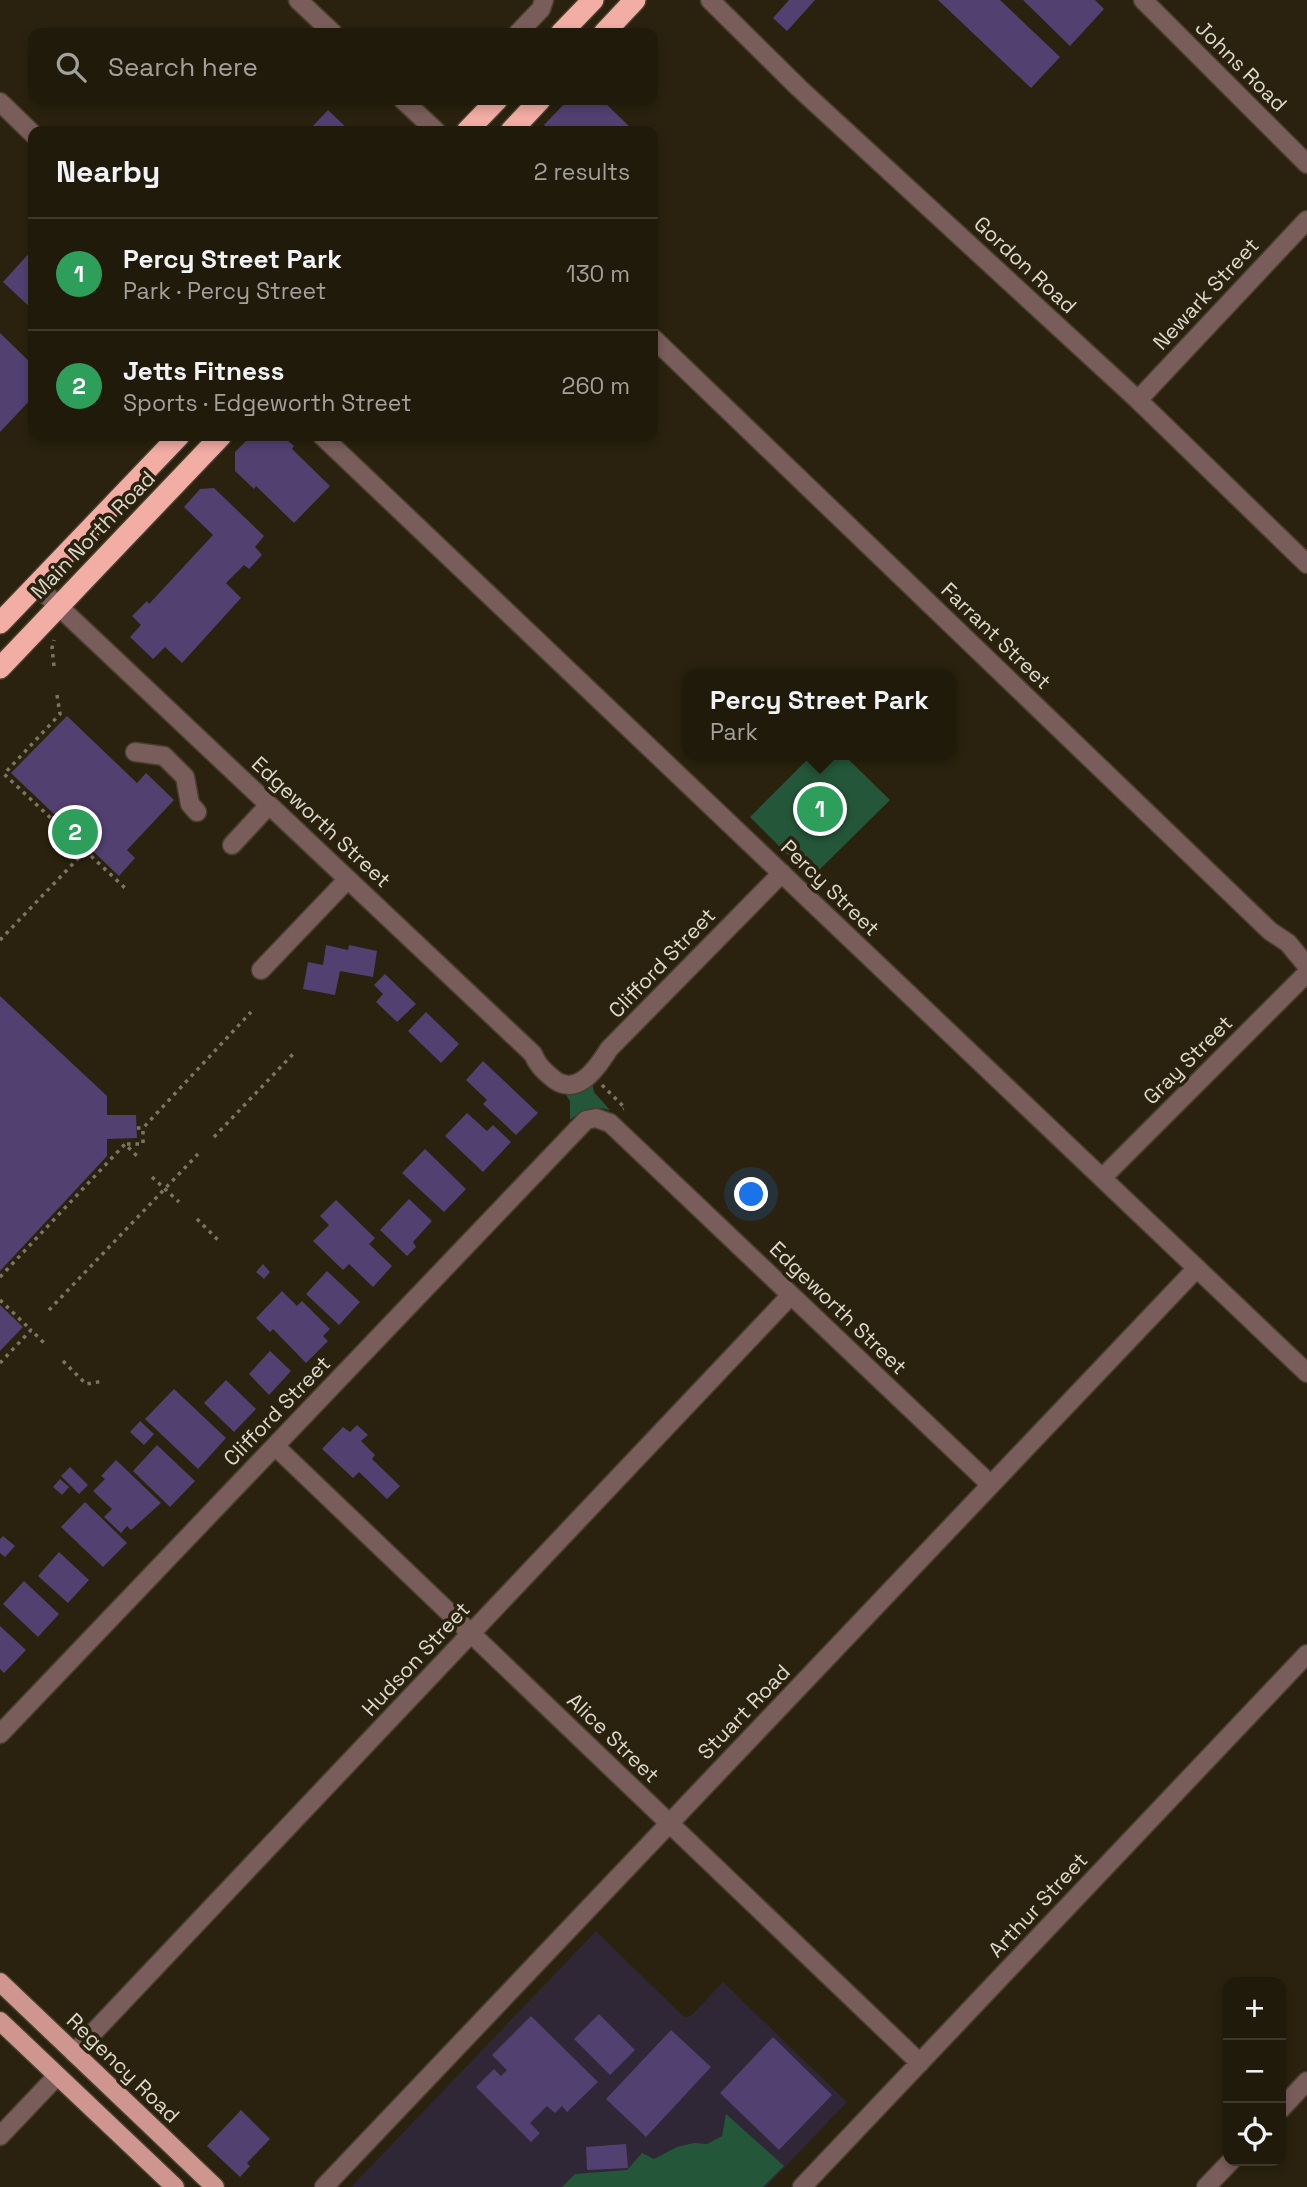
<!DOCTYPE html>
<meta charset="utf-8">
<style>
body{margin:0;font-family:"Space Grotesk",sans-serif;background:#2d2718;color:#f1f3f6}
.controls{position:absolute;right:21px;bottom:21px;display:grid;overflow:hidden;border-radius:14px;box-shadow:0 4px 10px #0003}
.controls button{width:63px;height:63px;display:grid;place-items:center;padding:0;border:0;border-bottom:2px solid #3d382b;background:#201a0a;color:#f1f3f6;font:35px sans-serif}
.you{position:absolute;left:752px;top:1195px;width:24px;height:24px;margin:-18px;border:5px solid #fff;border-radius:50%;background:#1a73e8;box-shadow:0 0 0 10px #1a73e833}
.badge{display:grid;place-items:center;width:46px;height:46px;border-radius:50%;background:#db2777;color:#fff;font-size:23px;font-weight:700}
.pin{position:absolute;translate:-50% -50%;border:4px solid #fff;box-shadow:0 2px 7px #0006}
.popup{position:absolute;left:683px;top:669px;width:273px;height:91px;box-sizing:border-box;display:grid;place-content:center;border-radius:14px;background:#201a0a;filter:drop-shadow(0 2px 5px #0005);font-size:23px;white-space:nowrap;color:#a2a19c}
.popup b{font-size:26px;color:#f1f3f6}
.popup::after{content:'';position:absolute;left:50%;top:100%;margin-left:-14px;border:14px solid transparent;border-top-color:#201a0a}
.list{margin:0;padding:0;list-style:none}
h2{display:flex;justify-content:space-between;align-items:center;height:91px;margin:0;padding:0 28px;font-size:30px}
h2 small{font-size:23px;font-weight:400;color:#a2a19c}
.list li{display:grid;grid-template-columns:46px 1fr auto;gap:21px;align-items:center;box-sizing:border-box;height:112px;padding:0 28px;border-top:2px solid #3d382b}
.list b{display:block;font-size:26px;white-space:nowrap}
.list p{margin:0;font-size:23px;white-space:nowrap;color:#a2a19c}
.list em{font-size:23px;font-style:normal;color:#a2a19c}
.icon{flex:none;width:38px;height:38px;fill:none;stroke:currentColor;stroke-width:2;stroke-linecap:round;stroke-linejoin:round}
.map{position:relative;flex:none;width:1307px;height:2187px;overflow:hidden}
.search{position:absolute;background:#201a0a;box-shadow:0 4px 10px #0003;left:28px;top:28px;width:630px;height:77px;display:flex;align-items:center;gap:18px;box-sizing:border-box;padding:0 24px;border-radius:14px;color:#a2a19c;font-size:26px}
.panel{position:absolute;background:#201a0a;box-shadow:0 4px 10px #0003;left:28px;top:126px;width:630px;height:315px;border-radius:14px}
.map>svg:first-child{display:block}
.education{fill:#2f2636}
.green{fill:#245739}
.building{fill:#524071}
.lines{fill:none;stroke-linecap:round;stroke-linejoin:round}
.minor-casing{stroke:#473f2d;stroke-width:21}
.major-casing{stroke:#473f2d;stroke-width:21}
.highway-casing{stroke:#473f2d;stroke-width:24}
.path{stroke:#7b7564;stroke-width:3.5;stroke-dasharray:3.5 5;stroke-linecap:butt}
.minor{stroke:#795d5a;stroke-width:18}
.major{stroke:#cf9690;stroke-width:18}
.highway{stroke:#f2ada5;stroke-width:21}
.labels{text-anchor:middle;stroke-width:7;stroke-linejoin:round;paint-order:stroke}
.street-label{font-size:21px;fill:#ddd9cd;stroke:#2a220e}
</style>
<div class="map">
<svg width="1307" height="2187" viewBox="0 0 1307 2187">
<rect width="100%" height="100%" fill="#2a220e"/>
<path class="education" d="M596,1931l88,86 7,-1 32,-34 124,120 -81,85h-415z"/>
<path class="green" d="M812,755h32l46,45 -79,78 -61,-61z
M592,1083l2,9 16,18c-16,-4 -27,-1 -40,10v-19l-8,-12z
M726,2114l58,52 -21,21h-201l13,-13 52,-4 15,-17 12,6 23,-12 17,-4 13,1 15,-8z"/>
<path class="building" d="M789,0h26l-28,31 -14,-13z
M938,0h62l60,57 -29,31z
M1023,0h72l9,9 -34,37z
M568,100h34l32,31h-83l-7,-6z
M328,110l22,21h-42z
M33,249v61l-30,-28z
M0,333l33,32v32l-33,35z
M251,436h31l12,10 -2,3 38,37 -36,37 -38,-37 -2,3 -19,-18v-19z
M214,488l50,48 -9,11 7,8 -13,14 -5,-4 -18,18 15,15 -59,65 -17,-16 -12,12 -23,-22 11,-12 -9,-9 15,-15 2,3 64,-69 -29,-28 16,-18z
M67,716l70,67 9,-10 28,27 -47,50 8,8 -16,18 -108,-103z
M326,945l22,5 1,-5 28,6 -4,26 -33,-6 -5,24 -32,-6 5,-27 15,3z
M385,974l31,30 -19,18 -21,-20 7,-8 -9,-9z
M0,996l107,100v19h29l1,23 -30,1v17l-107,115z
M426,1012l33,32 -18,19 -33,-32z
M483,1061l55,52 -22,22 -33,-31 4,-4 -21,-20z
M467,1113l20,18 6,-6 18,17 -28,30 -38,-36z
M425,1149l41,40 -22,23 -42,-39z
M409,1199l23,22 -19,21 3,5 -9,9 -27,-26z
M336,1200l39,38 -6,6 23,22 -19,21 -24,-23 -6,6 -30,-29 16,-16 -9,-9z
M263,1264l7,8 -6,7 -8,-7z
M327,1271l33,31 -21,23 -33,-31z
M282,1291l15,15 5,-5 28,28 -7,7 5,5 -22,22 -33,-34 -3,3 -14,-14z
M0,1305l23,22 -23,24z
M270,1351l21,20 -22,24 -20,-21z
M226,1380l30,29 -22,23 -30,-29z
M174,1389l52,49 -28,31 -53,-50z
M140,1421l14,13 -10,11 -14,-13z
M357,1425l11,10 -7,6 14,14 -3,4 28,27 -13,13 -28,-27 -6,6 -31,-29 21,-22 7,5z
M157,1445l38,36 -25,26 -37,-36z
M116,1460l45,43 -30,27 -4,-4 -6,7 -17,-16 8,-8 -19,-18 12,-12 -4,-3z
M70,1467l18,18 -9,9 -18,-18z
M60,1479l9,8 -7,8 -9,-8z
M85,1502l42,41 -24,24 -42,-40z
M3,1536l12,10 -10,11 -5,-4v-14z
M59,1552l30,28 -21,23 -30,-27z
M24,1581l35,33 -21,23 -35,-33z
M0,1626l26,24 -22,23 -4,-4z
M599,2014l36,36 -25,25 -36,-36z
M531,2016l67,66 -31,30 -5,-6 -7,7 -8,-7 -17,17 10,10 -9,9 -55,-55 18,-18 7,7 6,-6 -15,-15z
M671,2030l40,37 -65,70 -40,-38z
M773,2037l59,58 -53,55 -59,-57z
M241,2110l29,29 -23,24 3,3 -10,11 -33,-31z
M626,2144l2,24 -41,2 -1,-23z"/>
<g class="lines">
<g class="minor-casing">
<path id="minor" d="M298,0l35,33
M710,0l89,88 339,312 169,164
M1143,0l164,164
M518,33l23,-24 3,-9
M403,100l33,31
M0,102l33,32
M653,338l617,593 18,12 19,23
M1138,400l169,-180
M322,436l985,937
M36,585l497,469c4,10 9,15 17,22 25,24 46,-6 59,-27l173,-176
M135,752l29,4 21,21 5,27 7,8
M232,845l37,-40
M261,970l87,-91
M1102,1178l202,-202h3
M275,1446l645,617
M0,1734l586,-614 10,-2 14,5 381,362
M74,2053l717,-758
M1281,2109l26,-28
M0,2136l57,-60
M324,2187l873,-919
M802,2187l505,-533
M1206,2187l25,-26"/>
</g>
<g class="major-casing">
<path id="major" d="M0,1982l215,205
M0,2021l175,166"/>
</g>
<g class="highway-casing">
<path id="highway" d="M561,33l32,-33
M604,33l31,-33
M467,131l30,-31
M511,131l29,-31
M0,623l179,-187
M0,668l221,-232"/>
</g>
<path class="path" d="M54,666l-2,-18 2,-8
M57,695l3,19 -56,60 121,114
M0,940l89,-93
M602,1085l23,23 -2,1
M137,1128h6l108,-116
M214,1137l81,-85
M127,1144h16v-16
M152,1177l27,25
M197,1219l24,24
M0,1277l125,-133 14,14
M0,1300l31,30
M49,1310l149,-156
M63,1361l23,23 18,-3
M0,1363l31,-33 13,13"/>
<use href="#minor" class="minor"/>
<use href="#major" class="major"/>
<use href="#highway" class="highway"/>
</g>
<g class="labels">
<g class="street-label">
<text transform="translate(1241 66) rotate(45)" y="7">Johns Road</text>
<text transform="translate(1025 265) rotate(43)" y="7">Gordon Road</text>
<text transform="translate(1206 294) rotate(-47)" y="7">Newark Street</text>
<text transform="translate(93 535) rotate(-46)" y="7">Main North Road</text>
<text transform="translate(996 636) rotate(44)" y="7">Farrant Street</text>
<text transform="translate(321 822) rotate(43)" y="7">Edgeworth Street</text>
<text transform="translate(830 888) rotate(44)" y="7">Percy Street</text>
<text transform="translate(662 963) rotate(-46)" y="7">Clifford Street</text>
<text transform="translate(1188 1060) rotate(-45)" y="7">Gray Street</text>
<text transform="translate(838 1308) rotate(44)" y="7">Edgeworth Street</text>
<text transform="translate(277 1411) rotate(-46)" y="7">Clifford Street</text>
<text transform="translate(416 1659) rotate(-47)" y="7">Hudson Street</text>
<text transform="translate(744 1712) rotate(-46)" y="7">Stuart Road</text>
<text transform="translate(613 1738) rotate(44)" y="7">Alice Street</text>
<text transform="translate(1038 1905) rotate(-47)" y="7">Arthur Street</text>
<text transform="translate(123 2068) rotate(44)" y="7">Regency Road</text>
</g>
</g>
</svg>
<div class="controls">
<button>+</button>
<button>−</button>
<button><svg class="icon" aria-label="locate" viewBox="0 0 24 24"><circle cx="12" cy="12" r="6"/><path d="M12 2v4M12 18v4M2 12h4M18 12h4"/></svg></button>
</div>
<div class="you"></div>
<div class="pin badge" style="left:820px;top:809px;background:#2e9e5b">1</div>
<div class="popup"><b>Percy Street Park</b>Park</div>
<div class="pin badge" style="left:75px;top:832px;background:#2e9e5b">2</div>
<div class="search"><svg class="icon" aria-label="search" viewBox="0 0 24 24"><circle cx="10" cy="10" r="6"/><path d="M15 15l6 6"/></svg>Search here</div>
<section class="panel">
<h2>Nearby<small>2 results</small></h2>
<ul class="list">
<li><span class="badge" style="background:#2e9e5b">1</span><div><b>Percy Street Park</b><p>Park · Percy Street</p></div><em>130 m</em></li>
<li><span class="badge" style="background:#2e9e5b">2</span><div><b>Jetts Fitness</b><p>Sports · Edgeworth Street</p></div><em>260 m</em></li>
</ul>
</section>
</div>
